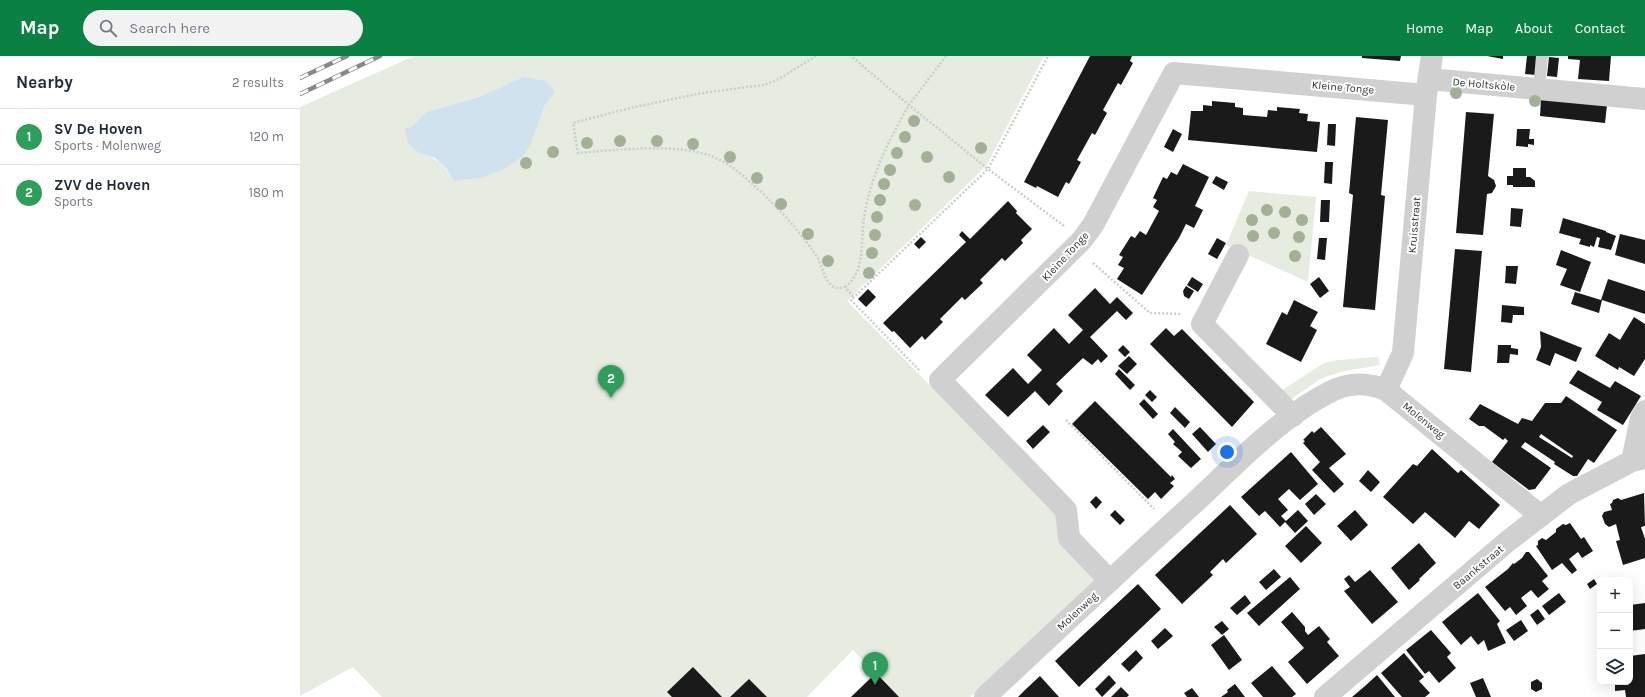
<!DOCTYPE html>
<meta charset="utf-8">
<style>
body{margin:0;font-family:Karla,sans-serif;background:#f2f2f3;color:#1f2937}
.controls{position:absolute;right:12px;bottom:12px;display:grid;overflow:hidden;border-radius:8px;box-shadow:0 4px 16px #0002}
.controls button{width:36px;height:36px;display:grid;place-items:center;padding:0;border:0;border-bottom:1px solid #e0e1e3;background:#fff;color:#1f2937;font:20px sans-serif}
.you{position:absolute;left:927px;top:396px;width:14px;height:14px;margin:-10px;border:3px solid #fff;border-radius:50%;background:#1a73e8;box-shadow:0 0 0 6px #1a73e833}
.badge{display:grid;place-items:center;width:26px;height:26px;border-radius:50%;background:#0b8043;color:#fff;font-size:13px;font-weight:700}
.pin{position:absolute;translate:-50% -33px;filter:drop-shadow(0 1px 2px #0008)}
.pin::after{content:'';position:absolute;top:21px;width:14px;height:12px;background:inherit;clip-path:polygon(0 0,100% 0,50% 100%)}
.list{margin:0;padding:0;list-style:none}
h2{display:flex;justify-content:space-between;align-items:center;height:52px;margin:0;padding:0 16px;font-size:17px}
h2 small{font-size:13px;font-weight:400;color:#747a83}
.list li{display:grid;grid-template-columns:26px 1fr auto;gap:12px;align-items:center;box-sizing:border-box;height:56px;padding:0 16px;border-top:1px solid #e0e1e3}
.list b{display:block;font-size:15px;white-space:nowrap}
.list p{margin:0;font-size:13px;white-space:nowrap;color:#747a83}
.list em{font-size:13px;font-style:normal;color:#747a83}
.icon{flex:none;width:22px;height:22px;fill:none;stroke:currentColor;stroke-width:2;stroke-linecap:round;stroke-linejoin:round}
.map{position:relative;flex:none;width:1345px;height:641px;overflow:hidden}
header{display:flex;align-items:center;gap:24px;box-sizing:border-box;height:56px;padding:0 20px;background:#0b8043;color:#fff}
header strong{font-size:19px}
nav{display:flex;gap:22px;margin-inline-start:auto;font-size:14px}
.search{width:280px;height:36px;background:#f2f2f3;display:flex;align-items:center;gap:10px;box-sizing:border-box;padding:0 14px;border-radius:22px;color:#747a83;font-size:15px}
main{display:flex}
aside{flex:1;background:#fff}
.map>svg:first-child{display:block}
.green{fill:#e6ecdf;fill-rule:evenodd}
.water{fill:#cfe2ee}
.building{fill:#1a1a1a;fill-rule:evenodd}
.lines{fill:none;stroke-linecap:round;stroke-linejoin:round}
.path{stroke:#cdcdcd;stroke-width:2.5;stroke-dasharray:2 2;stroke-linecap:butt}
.service{stroke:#d0d0d0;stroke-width:12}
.minor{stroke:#d0d0d0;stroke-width:22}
.rail-casing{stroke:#888;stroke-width:4.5}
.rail{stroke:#fff;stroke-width:3;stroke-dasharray:9;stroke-linecap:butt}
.tree{fill:#a2b095}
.labels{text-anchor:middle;stroke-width:4;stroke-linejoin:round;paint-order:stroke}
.street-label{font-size:11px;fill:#333;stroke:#fff}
</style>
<header>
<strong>Map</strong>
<div class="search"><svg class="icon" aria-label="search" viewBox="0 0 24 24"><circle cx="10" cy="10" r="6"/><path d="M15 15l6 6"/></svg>Search here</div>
<nav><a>Home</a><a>Map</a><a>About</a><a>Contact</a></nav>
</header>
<main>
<aside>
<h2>Nearby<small>2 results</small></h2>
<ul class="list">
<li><span class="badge" style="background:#2e9e5b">1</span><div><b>SV De Hoven</b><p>Sports · Molenweg</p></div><em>120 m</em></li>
<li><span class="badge" style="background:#2e9e5b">2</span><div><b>ZVV de Hoven</b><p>Sports</p></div><em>180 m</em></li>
</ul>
</aside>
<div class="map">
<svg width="1345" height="641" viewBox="0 0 1345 641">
<rect width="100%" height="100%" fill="#fff"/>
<path class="green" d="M114,0h630l-58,110 -139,135 210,213 2,28 36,39 -125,116h-120l25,-24 -22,-23 -46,47h-425l-29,-30 -53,29v-589zM223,21l22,28 -14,39 -77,36c-12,-17 -15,-21 -35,-27l-14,-25 6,-1 15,-15 53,-15z
M949,135l67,6 -8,85 -82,-37z
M1078,301l2,8 -40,7 -20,7 -33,23 -8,-10 45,-29 15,-3z"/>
<path class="water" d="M223,21l23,4 9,11 -10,13 -14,39 -8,12 -17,12 -22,9 -30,4 -8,-13 -11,-10 -16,-5 -11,-10 -3,-15 6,-1 15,-15 53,-15z"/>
<path class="building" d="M790,0h42l-2,5 3,2 -12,22 -3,-2 -15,27 4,3 -12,22 -3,-2 -15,27 4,2 -12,22 -3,-2 -8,15 -21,-11 -1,2 -12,-6z
M1062,0h39l-1,5 -38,-3z
M1187,0h16v3z
M1227,0h11l-2,19 -11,-1z
M1268,0h43l-2,25 -31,-2 2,-19 -12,-1z
M1249,1l10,1 -2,19 -10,-1z
M1241,43l66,6 -2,18 -65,-7z
M912,45l23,2v4l8,1v7l24,2 1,-7 9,1v-4l23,2 -1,4 9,1 -1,7 13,1 -3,30 -129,-12 3,-29h12v-6l9,1z
M1166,56l28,2 -6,62 6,4 2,6 -4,7 -5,1 -4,41 -27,-2z
M1056,61l32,3 -7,75 4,1 -10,114 -32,-3 10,-112 -4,-2z
M1028,68h8l-1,22 -8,-1z
M873,73l9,5 -9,18 -9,-5z
M1217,73h13l-1,10h5v6l-6,-1v3l-12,-1z
M1025,106h8l-1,22 -8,-1z
M883,108l26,13 -14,29 8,4 -9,18 -8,-4 -7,14 -37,57 -25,-16 7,-11 -6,-3 5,-8 -4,-2 12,-19 4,2 5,-7 6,4 13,-24 -6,-4 4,-7 -4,-2 10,-21 4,2 4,-7 6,3z
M1213,112h13v9h4l5,4v6h-22v-2h-6v-9h6z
M916,120l12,6 -4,8 -12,-7z
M1021,144h9l-1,22h-9z
M708,145l9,10 -1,2 16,16 -11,11 2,3 -18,18 -3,-3 -22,22 3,3 -18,17 -3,-3 -22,22 3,3 -18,18 -3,-4 -12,12 -16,-17 -2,1 -9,-9 83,-81 -7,-7 3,-4 8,8z
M1211,152l12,1 -2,18 -11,-1z
M1263,162l43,13v1l10,4 -5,14 -13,-3 2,-9 -3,-1 -3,10 -4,-2v2l-11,-3 2,-5 -22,-6z
M1320,178l25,6v24l-30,-9z
M621,181l5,5 -7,7 -5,-5z
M917,182l9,5 -9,16 -9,-5z
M1019,182h8l-2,22 -8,-1z
M1155,193l27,2 -11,121 -27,-3z
M1261,194l30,12 -11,30 -20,-7 7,-16 -11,-4z
M1206,210h12l-2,18 -11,-1z
M892,221l11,7 -5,8 -11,-7z
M1019,221l10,14 -9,7 -10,-14z
M1308,223l37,12v23l-43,-14 -3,13 -28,-9 4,-12 26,8z
M886,230l8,5 -5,8 -5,-3 -1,-5z
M795,232l15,16 7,-7 16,16 -7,7 -9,-9 -27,26 18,19 -7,7 -3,-4 -6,6 -9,-7 -27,26 7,7 -14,15 -14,-15 -27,26 -23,-22 28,-27 15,16 14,-14 -15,-15 27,-27 15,16 14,-14 -15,-15z
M568,233l8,8 -10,10 -8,-8z
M994,244l24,12 -8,14 7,4 -16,32 -35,-18 16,-32 5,3z
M1202,249l22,2v8h-11l-1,8 -11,-1z
M1334,261l11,7v35l-11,17 -15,-9 -1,3 -23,-14 14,-23 11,7z
M866,272l8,8 8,-7 72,73 -22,25 -82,-83z
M1240,275l42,17 -6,14 -21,-9 -5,13 -14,-6 5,-13z
M823,289l7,7 -5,5 -7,-7z
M1198,289h13v3l7,1v6l-8,-1 -1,9h-12z
M829,300l8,8 -10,10 -9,-8z
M819,313l16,16 -5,5 -15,-16z
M1278,314l32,18 5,-7 26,15 -18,29 -26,-15 5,-8 -33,-19z
M850,334l7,7 -5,5 -7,-7z
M1266,340l51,34 -23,33 -6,-4 -11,17h-4l-19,-12 1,-2 -30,-20 -4,5 30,21 -16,21 -6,1 -37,-28 16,-21 -3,-3 -2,2 -19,-14h-5l-10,-7 11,-15 38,20 4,-6 10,3 13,-18h16zM1241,378l32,22 -1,2 -33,-21z
M844,343l14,15 -5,5 -14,-15z
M795,345l76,76 1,-2 3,4 -5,4 4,3 -13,13 -6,-7 -7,7 -76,-75z
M875,351l15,15 -5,6 -15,-15z
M743,369l7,7 -17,17 -7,-8z
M900,371l16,17 -8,8 -16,-18z
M1021,371l25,27 -17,14 15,16 -10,9 -22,-23 8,-8 -17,-19 2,-2 -2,-1 9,-9 2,2z
M873,373l28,30 -10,9 -13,-12 4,-4 -9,-8 2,-2 -7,-8z
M1132,393l26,24 3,-3 39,35 -21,24 -10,-8 -14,17 -30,-26 -12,12 -30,-27 30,-33 4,2z
M991,396l27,32 -18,16 -11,-11 -11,10 10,11 -7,6 5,5 12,-11 10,11 -13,12 -10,-11 -5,5 -15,-16 -6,5 -18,-19z
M1068,414l12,12 -9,10 -12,-11z
M1344,437l1,33 -4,1 4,12v19l-22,7 -7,-24 4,-1 -4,-16 -7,3 -4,-3 -3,-8 2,-4 8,-2 -2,-6 2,-1 1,-3 5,-2 3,2z
M1016,438l10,10 -12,11 -9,-11z
M796,440l6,6 -6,7 -6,-7z
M930,449l27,29 -31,29 -3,-4 -13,13 3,3 -31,29 -27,-29z
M815,454l10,10 -5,5 -10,-10z
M1055,454l13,15 -17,16 -14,-15z
M1270,467l11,16 3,-2 9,14 -11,7 -4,-6 -9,7 8,11 -5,4 -10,-11 -10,7 -16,-24 2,-1v-4l4,-3 4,2 10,-8v-3l7,-5 3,1z
M1006,470l16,17 -21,20 -16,-17z
M1119,487l17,20 -17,16 1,1 -11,10 -18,-22z
M1226,496h3l19,24 -6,5 7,8 -11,9 -7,-8 -10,8 6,8 -11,9 -6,-8 -5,4 -20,-24 23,-18 5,-6 1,1 8,-6z
M974,513l7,8 -15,13 -7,-8z
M1070,514l28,32 -26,22 -28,-33 6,-4 -6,-8 5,-4 6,7z
M990,521l10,12 -41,37 -12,-13z
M1294,523l3,5 -7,5 -3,-5z
M838,528l23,25 -82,78 -24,-26z
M1178,537l22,28 -3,3 9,19 -18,8 -4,-11 -6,5 -7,-9 -10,9 -19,-23z
M1259,537l7,9 -17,13 -7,-9z
M945,539l6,8 -14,12 -7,-7z
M1345,547v26l-15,2v-26z
M1238,553l7,10 -8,6 -7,-10z
M992,556l13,15v4l3,4 11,-9 11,13 -3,3 12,14 -32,28 -19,-22 16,-14 -23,-26z
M1221,564l7,11 -14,10 -8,-11z
M922,565l7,8 -7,6 -8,-8z
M865,572l8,8 -15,13 -7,-8z
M1131,574l20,23 -4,4 9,11 -17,15 -10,-12 -4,3 -19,-24z
M924,579l18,25 -13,10 -18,-25z
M836,594l7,8 -14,14 -8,-8z
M1104,597l20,24 -5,4 11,12 -5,4h-23l-21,-24z
M1345,598v43h-19l-1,-7 -10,1v-9h15v-26z
M972,610l24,28 -4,3h-29l-12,-14z
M393,611l29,30h-50l-5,-5z
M576,617l23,24h-48z
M809,619l7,8 -14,14 -7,-8z
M1077,619l18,22h-43l13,-11z
M740,620l19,21h-41l8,-8z
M1183,622l8,19h-15l-6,-14z
M449,623l18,18h-37z
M1237,623l5,4v6l-6,3 -5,-3v-7z
M935,628l10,13h-24l7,-5 -1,-2z
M821,631l8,8 -2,2h-16z
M892,632l7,9h-12l-3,-4z"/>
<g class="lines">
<path class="path" d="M516,0l-37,23 -15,6 -62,8 -72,15 -57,15 5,30c37,-3 98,-10 133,3 14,5 27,15 38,25 23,20 49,48 67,74 6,9 7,22 15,30 4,4 9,3 14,2l9,11
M646,0l-37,49 79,64 76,57
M793,207l57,50 32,1
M545,231c19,-14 16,-39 18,-60 4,-44 24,-84 46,-122l-58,-49
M619,314l-68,-70 137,-131 60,-113
M766,364l88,89"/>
<path class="service" d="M1239,34l3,-34"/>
<path class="minor" d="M1129,23l216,20
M938,199l-36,69 91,92
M1086,334l17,-37 23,-258 6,-39
M1332,405l9,-43 4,-7
M810,525l-41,-43 -3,-28 -126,-130 142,-140 11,-15 81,-152 252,22
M685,641c69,-64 137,-128 206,-191 41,-38 88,-88 137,-113 20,-11 38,-11 58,-3l155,126
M1025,641l183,-156 61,-47 63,-33 13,-3"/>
<g class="rail-casing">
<path id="rail" d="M0,22l47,-22
M0,38l80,-38"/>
</g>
<use href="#rail" class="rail"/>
</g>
<g class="tree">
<circle cx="1156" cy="37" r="6"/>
<circle cx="1235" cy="45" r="6"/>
<circle cx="614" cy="65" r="6"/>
<circle cx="605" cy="81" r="6"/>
<circle cx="320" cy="85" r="6"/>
<circle cx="357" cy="85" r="6"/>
<circle cx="287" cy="87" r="6"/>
<circle cx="393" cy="88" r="6"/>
<circle cx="681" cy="92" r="6"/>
<circle cx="253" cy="96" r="6"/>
<circle cx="597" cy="97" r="6"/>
<circle cx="430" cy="101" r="6"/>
<circle cx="627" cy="101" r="6"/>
<circle cx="226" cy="107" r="6"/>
<circle cx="590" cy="114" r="6"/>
<circle cx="649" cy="121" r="6"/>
<circle cx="457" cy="122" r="6"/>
<circle cx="584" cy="128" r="6"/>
<circle cx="580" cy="144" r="6"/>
<circle cx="481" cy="148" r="6"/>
<circle cx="615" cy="149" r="6"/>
<circle cx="967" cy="154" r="6"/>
<circle cx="985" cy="156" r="6"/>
<circle cx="577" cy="161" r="6"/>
<circle cx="952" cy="164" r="6"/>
<circle cx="1002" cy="164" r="6"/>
<circle cx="974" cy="177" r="6"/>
<circle cx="508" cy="178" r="6"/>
<circle cx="575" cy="179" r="6"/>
<circle cx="953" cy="180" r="6"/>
<circle cx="999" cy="181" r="6"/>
<circle cx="572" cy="197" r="6"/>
<circle cx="995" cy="200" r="6"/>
<circle cx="528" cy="205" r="6"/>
<circle cx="569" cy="217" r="6"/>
</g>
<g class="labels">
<g class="street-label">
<text transform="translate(1184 28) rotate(5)" y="4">De Holtskòle</text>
<text transform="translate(1043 31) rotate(5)" y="4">Kleine Tonge</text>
<text transform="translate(1114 169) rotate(-85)" y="4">Kruisstraat</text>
<text transform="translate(765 200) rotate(-47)" y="4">Kleine Tonge</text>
<text transform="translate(1124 364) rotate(39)" y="4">Molenweg</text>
<text transform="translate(1178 511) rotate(-40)" y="4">Baankstraat</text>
<text transform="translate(777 555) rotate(-43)" y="4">Molenweg</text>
</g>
</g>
</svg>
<div class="controls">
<button>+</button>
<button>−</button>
<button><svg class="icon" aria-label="layers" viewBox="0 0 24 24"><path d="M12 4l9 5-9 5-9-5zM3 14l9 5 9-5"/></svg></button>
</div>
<div class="you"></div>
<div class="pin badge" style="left:575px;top:629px;background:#2e9e5b">1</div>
<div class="pin badge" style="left:311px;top:342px;background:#2e9e5b">2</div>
</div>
</main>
